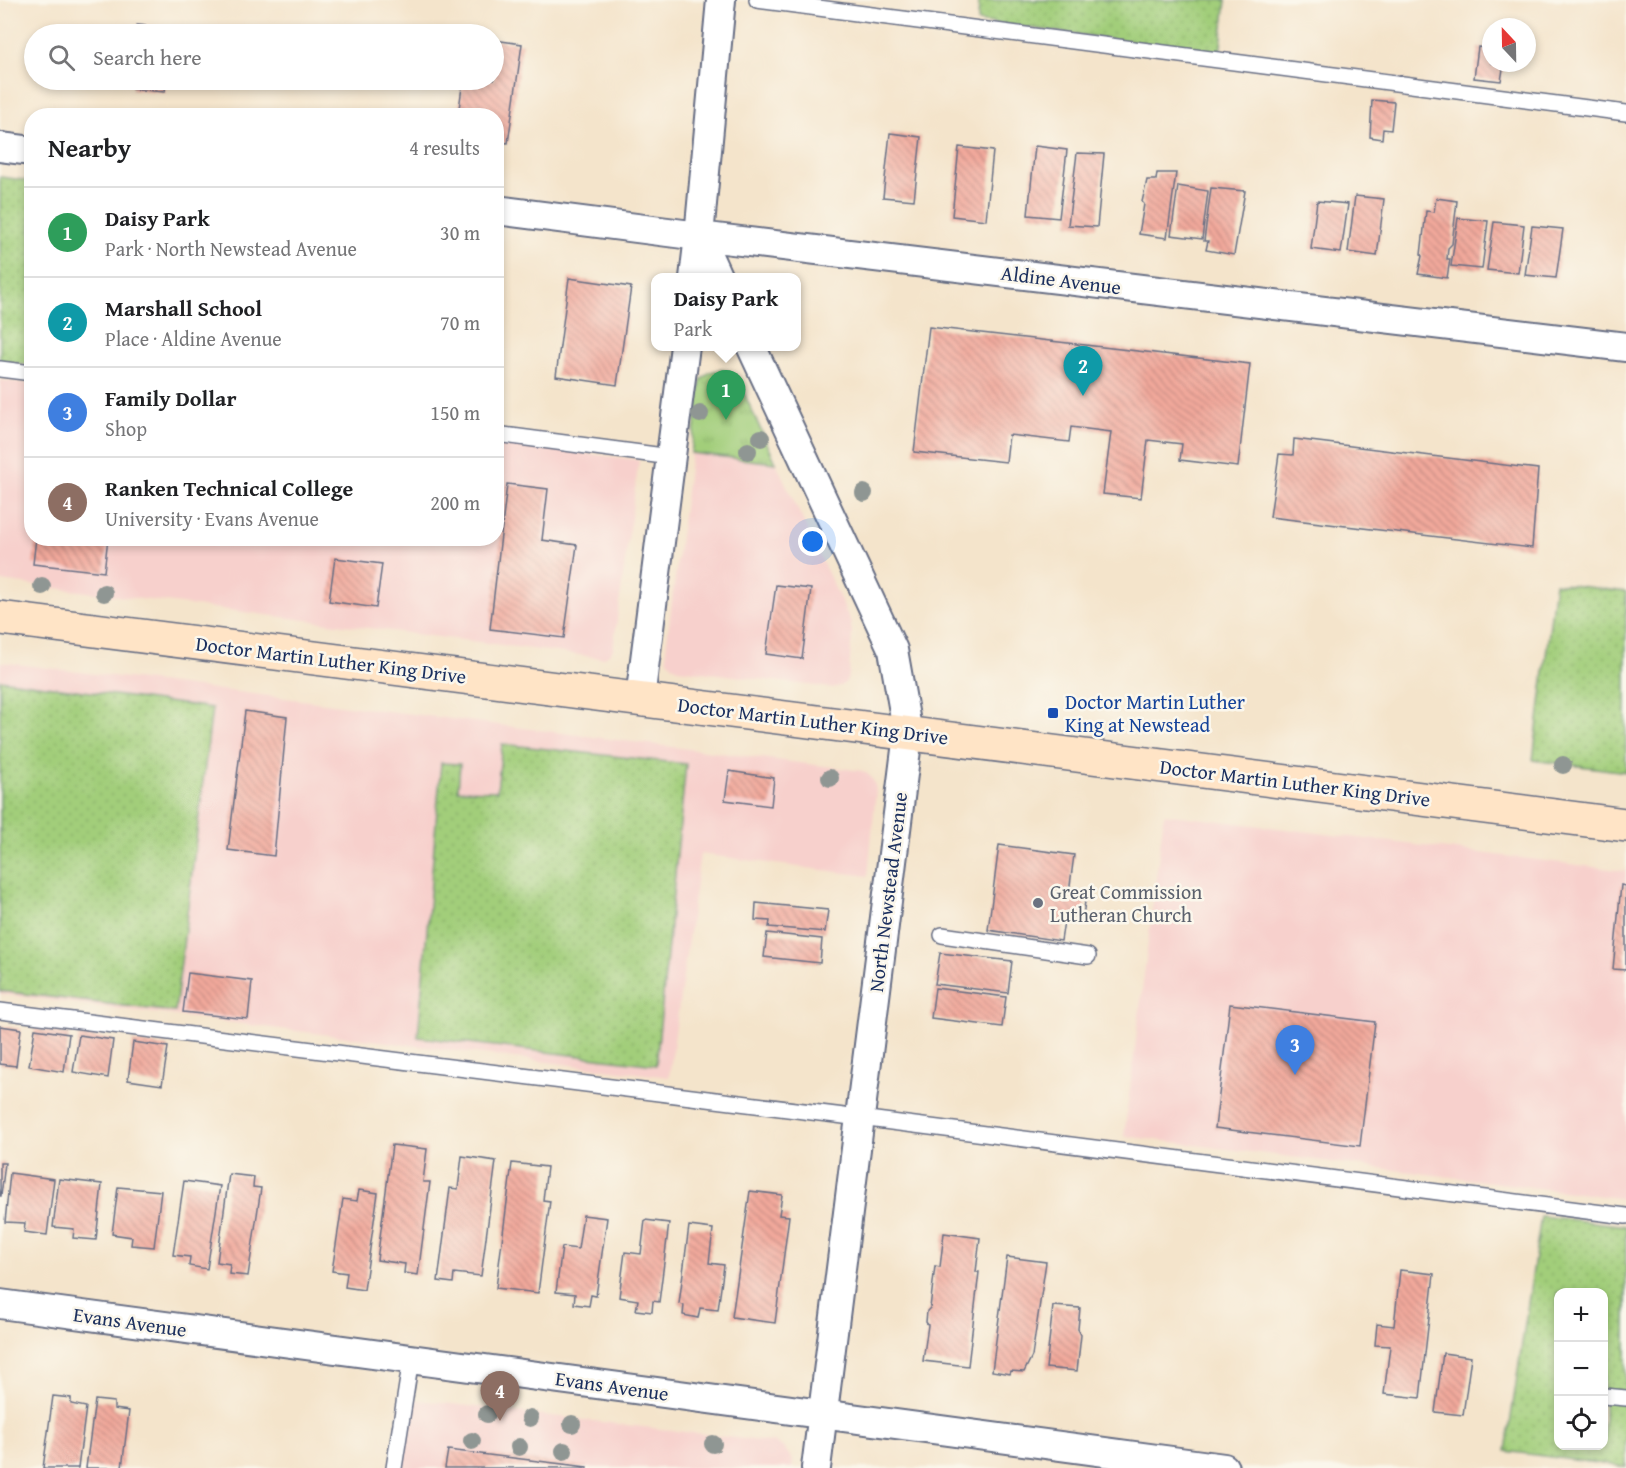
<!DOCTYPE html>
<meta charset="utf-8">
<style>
body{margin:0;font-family:"Gentium Book Plus",serif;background:#f6f6f6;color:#202124}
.controls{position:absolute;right:18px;bottom:18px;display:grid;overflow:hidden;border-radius:12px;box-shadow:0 3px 9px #0003}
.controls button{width:54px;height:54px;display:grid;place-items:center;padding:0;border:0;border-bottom:2px solid #e0e0e0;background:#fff;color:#202124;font:30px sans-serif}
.compass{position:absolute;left:1482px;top:18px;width:54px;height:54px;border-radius:50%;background:#fff;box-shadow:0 3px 9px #0003;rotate:338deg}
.you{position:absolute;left:813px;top:542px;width:21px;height:21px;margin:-15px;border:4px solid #fff;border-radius:50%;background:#1a73e8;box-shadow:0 0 0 9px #1a73e833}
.badge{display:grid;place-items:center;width:39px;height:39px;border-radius:50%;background:#c8321e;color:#fff;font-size:20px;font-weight:700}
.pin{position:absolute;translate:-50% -50px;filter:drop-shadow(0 2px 3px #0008)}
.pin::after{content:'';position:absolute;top:32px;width:21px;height:18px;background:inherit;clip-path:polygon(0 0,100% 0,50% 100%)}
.popup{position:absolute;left:651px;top:273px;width:150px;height:78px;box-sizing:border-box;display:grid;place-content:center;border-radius:12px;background:#fff;filter:drop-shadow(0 2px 4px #0005);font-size:20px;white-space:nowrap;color:#757577}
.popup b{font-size:22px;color:#202124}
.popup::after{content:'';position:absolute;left:50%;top:100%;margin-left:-12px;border:12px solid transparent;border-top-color:#fff}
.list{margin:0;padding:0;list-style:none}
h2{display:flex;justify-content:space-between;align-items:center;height:78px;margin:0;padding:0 24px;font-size:26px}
h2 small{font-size:20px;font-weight:400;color:#757577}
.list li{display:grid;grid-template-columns:39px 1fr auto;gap:18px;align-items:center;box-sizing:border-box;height:90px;padding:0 24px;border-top:2px solid #e0e0e0}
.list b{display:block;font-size:22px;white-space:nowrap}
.list p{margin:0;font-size:20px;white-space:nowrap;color:#757577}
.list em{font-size:20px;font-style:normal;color:#757577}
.icon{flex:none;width:33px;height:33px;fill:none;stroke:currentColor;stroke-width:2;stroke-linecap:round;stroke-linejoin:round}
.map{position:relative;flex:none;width:1626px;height:1468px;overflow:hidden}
.search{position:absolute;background:#fff;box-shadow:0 3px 9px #0003;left:24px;top:24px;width:480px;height:66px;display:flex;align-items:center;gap:15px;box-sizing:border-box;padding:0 21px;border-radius:33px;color:#757577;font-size:22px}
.panel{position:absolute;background:#fff;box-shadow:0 3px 9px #0003;left:24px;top:108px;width:480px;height:438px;border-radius:24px}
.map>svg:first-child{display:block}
.built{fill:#f7d0cc}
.grass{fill:url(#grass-dots);stroke:#5e7e6c;stroke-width:1.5;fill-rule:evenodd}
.park{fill:url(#park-tufts);stroke:#5e7e6c;stroke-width:1.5}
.building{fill:url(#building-back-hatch)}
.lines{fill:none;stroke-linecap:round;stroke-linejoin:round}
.lane-casing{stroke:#676e84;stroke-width:18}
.street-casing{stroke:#676e84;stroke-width:32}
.secondary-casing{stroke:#676e84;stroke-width:36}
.lane{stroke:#fff;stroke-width:15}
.street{stroke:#fff;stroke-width:28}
.secondary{stroke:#ffe4c6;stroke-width:33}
.tree{fill:#8f9693}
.transit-dot{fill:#1a4fb4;stroke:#fbf7ec;stroke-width:2}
.worship-dot{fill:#6b7280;stroke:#fbf7ec;stroke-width:2}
.labels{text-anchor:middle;stroke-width:5;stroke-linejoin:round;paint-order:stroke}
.street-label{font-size:20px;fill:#1b2f5e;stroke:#fbf7ec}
.transit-label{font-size:20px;fill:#164399;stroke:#fbf7ec;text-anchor:start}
.worship-label{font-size:20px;fill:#5b616d;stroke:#fbf7ec;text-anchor:start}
</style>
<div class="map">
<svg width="1626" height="1468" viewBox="0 0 1626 1468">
<defs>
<pattern id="grass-dots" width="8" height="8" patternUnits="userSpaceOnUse" patternTransform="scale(1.5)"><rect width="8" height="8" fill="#a2ce7a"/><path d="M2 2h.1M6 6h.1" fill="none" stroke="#8bb16c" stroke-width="1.8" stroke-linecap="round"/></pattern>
<pattern id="park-tufts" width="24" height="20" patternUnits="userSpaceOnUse" patternTransform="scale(1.5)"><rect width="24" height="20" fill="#a2ce7a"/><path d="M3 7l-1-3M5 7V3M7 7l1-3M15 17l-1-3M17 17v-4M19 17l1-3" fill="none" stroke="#8bb16c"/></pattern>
<pattern id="building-back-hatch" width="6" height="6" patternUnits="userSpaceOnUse" patternTransform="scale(1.5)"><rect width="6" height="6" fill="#f2a99b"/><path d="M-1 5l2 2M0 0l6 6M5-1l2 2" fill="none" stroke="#c38a82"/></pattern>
</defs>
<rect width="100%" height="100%" fill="#fbf7ec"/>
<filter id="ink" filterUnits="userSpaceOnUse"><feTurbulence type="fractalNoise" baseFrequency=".0167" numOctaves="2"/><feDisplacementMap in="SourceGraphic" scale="12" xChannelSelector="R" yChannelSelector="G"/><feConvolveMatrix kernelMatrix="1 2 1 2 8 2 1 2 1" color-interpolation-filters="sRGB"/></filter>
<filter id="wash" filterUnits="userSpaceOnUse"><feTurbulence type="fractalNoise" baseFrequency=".008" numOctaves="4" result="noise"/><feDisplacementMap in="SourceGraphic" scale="24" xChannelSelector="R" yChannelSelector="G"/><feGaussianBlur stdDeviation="1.35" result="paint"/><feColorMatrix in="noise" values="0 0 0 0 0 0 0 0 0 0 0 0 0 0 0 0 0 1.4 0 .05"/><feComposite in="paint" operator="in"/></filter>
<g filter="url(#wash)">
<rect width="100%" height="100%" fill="#f4e4cb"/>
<path class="built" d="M0,380l31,4 1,154h464l1,-95 142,17 -26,189 -4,5 -6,4 -603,-77z
M691,453l85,10 74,157 2,12 -3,42 -3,8 -6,4 -8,2 -154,-19 -6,-4 -5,-6 -1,-11z
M0,662l863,109 7,5 4,6 2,8 -8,86 -168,-22 -31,223 -669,-83z
M1164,814l462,57v328l-502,-63z
M410,1399l367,44 8,6 8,12 -1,7h-390z"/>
<path class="grass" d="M979,0h247l-6,54 -242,-33z
M0,177l31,4v184l-31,-4z
M1555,583l71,9v180l-93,-12z
M0,680l212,28 -37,304 -175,-21z
M502,744l184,20 -30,301 -238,-28 23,-274 19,1 -2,26 39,1z
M1541,1216l85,10v241l-120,-16zM1558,1292h46v154h-46z"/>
<path class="park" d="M721,370l7,1 9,7 39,85 -85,-10 10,-73 9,-8z"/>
<g id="blocks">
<path class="building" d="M137,25l33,3v6h-34z
M494,40l28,4 -14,99 -12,-1v-26h-38l5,-36h31z
M1478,47l13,2v14h13l-3,18 -27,-3z
M133,80h33l-1,12 -33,-3z
M1372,100l22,2 -3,28 -8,-1 -1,10 -12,-2z
M890,133l31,4 -7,63 -31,-3z
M1035,146l32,4 -8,68 -31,-3z
M959,147l34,4 -7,69 -34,-4z
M1077,153l27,1 -7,73 -29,-2z
M1157,173h19l-9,65 -28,-4 5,-30 -2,-2 5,-22h9z
M1178,186l30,5 -6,48 -31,-4z
M1211,188l34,3 -11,64 -28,-5 2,-9h-4z
M1355,196l29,3 -7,57 -29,-4z
M1436,198l21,3 -5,43 -4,4 -1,11h3l-3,19 -29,-4 4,-18 -1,-1 5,-44 8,1z
M1317,201l31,3 -7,49 -30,-4z
M1458,218l30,3 -6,48 -31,-3z
M1494,222l30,3 -6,48 -31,-3z
M1532,226l31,3 -7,49 -31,-3z
M569,278l62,9 -14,98 -61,-9z
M929,327l321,37 -12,103 -58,-7 2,-16 -34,-4 -7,58 -38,-4 8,-62 -40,-5 -2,15 -60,-7 -3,27 -92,-10z
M1294,439l244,30 -6,79 -262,-31 9,-63 14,1z
M507,484l41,5 -6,51 35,5 -13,93 -74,-9z
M36,538h72l-4,34 -71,-8z
M335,558l47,6 -6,44 -47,-7z
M776,585l35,4 -9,70 -36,-5z
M245,711l42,6 -13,139 -46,-6z
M729,771l45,7 -3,28 -46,-6z
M999,845l75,10 -5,38h17l-3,24 -18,-3 -4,27 -73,-11z
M1621,885l5,1v84l-13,-1z
M756,903l72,7 -3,22 -56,-5 1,-6 -15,-1z
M767,933l55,6 -2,24 -56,-6z
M940,953l72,8 -4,32 -73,-9z
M188,973l64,8 -4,38 -65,-7z
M935,988l71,9 -4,30 -71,-9z
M1230,1004l145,18 -15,124 -145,-18z
M0,1026l21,3 -5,37 -16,-2z
M35,1029l34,5 -5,38 -35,-6z
M79,1035l34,5 -5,38 -35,-6z
M133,1042l35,5 -6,38 -34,-5z
M392,1145l35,4 -4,33h7l-12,93 -14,-2 1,-9 -28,-4z
M462,1156l34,5 -15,115 -27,-3 -1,10 -15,-2 12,-93 8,1z
M0,1163h5l-4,33h-1z
M512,1163l35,4 -4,33 7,1 -12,92 -42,-5z
M10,1173l44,6 -7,56 -23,-3 1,-9 -20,-1z
M229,1174l25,3 -1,10 8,1 -13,88 -19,-2 1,-10 -13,-2z
M59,1179l43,5 -6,56 -23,-2 1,-9 -21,-2z
M184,1181l36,5 -13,83 -18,-3 1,-9 -17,-2z
M118,1187l43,4 -7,56 -23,-2 1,-8 -20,-3z
M359,1190l19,3 -14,97 -19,-3 2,-14 -15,-2 11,-72 14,2z
M750,1191l32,4 -3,20 10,1 -14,107 -43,-6z
M583,1215l24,3 -11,78 -5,-1 -2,11 -15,-2 1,-10 -19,-2 6,-45 16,2z
M645,1220l24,3 -10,79 -6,-1 -1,11 -16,-2 2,-10 -19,-3 6,-45 16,2z
M689,1226l24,3 -4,34 15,2 -6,45 -18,-2 -2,10 -15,-3 1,-10 -5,-1z
M944,1233l36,5 -4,34h3l-11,94 -45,-5 5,-36 -2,-3 1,-11 3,-3 5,-42 5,1z
M1007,1257l39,5 -14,94 -8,16 -13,-1 -1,3 -18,-3z
M1400,1270l34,4 -14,124 -36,-4 6,-48 -15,-1 2,-21 17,2z
M1053,1306l27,2 -2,21 3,6 -4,36 -31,-3z
M1443,1353l28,4 -8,58 -28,-3z
M53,1396l18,2v6l15,3 -8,61h-35z
M95,1400l19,2v7l15,2 -7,57h-36z
M448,1450l139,17v1h-142z"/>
</g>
</g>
<g filter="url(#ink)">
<use href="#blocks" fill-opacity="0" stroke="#676e84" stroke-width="1.5"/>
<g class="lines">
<g class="lane-casing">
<path id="lane" d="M757,0l869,113
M0,369l32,4
M496,434l175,23
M942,935l146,21
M0,1011l860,107 766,98
M1604,1396l22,2
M394,1468l17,-109"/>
</g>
<g class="street-casing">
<path id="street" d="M0,147l32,4
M496,210l203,26 927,111
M699,236l19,42
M694,278l5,-42 22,-236
M751,346l142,304 15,84 -92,734
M640,699l45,-353
M0,1304l1224,164"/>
</g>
<g class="secondary-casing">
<path id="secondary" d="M0,618l1626,207"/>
</g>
<use href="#lane" class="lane"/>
<use href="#street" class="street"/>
<use href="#secondary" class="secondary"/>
</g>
<g class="tree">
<circle cx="700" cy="414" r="9"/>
<circle cx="761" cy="438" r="9"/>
<circle cx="748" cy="451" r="9"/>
<circle cx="864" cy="493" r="9"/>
<circle cx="42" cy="586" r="9"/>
<circle cx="104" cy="593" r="9"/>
<circle cx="1563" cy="765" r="9"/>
<circle cx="830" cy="778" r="9"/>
<circle cx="487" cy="1414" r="9"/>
<circle cx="530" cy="1418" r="9"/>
<circle cx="572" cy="1424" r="9"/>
<circle cx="472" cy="1441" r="9"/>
<circle cx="713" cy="1444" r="9"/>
<circle cx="519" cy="1447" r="9"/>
<circle cx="564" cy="1451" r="9"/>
</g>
</g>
<rect class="transit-dot" x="1047" y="707" width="12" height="12" rx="3"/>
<circle class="worship-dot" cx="1038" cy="903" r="6"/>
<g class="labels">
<g class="street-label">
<text transform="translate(1061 280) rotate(7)" y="7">Aldine Avenue</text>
<text transform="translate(331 660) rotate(7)" y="7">Doctor Martin Luther King Drive</text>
<text transform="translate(813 721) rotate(7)" y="7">Doctor Martin Luther King Drive</text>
<text transform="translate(1295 783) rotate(7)" y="7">Doctor Martin Luther King Drive</text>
<text transform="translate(888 892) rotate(-83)" y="7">North Newstead Avenue</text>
<text transform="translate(130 1322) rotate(8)" y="7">Evans Avenue</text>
<text transform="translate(612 1386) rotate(8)" y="7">Evans Avenue</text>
</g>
<g class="transit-label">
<text x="1065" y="709">Doctor Martin Luther<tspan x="1065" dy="23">King at Newstead</tspan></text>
</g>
<g class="worship-label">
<text x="1050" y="899">Great Commission<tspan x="1050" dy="23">Lutheran Church</tspan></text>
</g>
</g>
</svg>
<div class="controls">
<button>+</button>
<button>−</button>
<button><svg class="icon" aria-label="locate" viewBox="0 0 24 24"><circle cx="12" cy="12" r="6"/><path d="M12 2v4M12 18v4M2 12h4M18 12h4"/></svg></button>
</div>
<svg class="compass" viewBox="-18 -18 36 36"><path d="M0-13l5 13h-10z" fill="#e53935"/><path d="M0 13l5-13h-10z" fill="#757577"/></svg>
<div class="you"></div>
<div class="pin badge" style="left:726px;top:420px;background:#2e9e5b">1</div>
<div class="popup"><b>Daisy Park</b>Park</div>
<div class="pin badge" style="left:1083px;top:396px;background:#0f9aa8">2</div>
<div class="pin badge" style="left:1295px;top:1075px;background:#3f7fe0">3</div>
<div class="pin badge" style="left:500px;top:1421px;background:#8d6e63">4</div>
<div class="search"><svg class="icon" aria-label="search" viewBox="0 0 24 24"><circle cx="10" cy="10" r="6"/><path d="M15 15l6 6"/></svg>Search here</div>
<section class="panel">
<h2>Nearby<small>4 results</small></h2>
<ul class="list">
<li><span class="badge" style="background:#2e9e5b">1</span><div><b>Daisy Park</b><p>Park · North Newstead Avenue</p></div><em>30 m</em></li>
<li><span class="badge" style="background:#0f9aa8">2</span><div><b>Marshall School</b><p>Place · Aldine Avenue</p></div><em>70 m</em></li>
<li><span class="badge" style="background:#3f7fe0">3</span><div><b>Family Dollar</b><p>Shop</p></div><em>150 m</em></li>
<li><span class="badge" style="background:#8d6e63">4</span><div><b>Ranken Technical College</b><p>University · Evans Avenue</p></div><em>200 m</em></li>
</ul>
</section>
</div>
